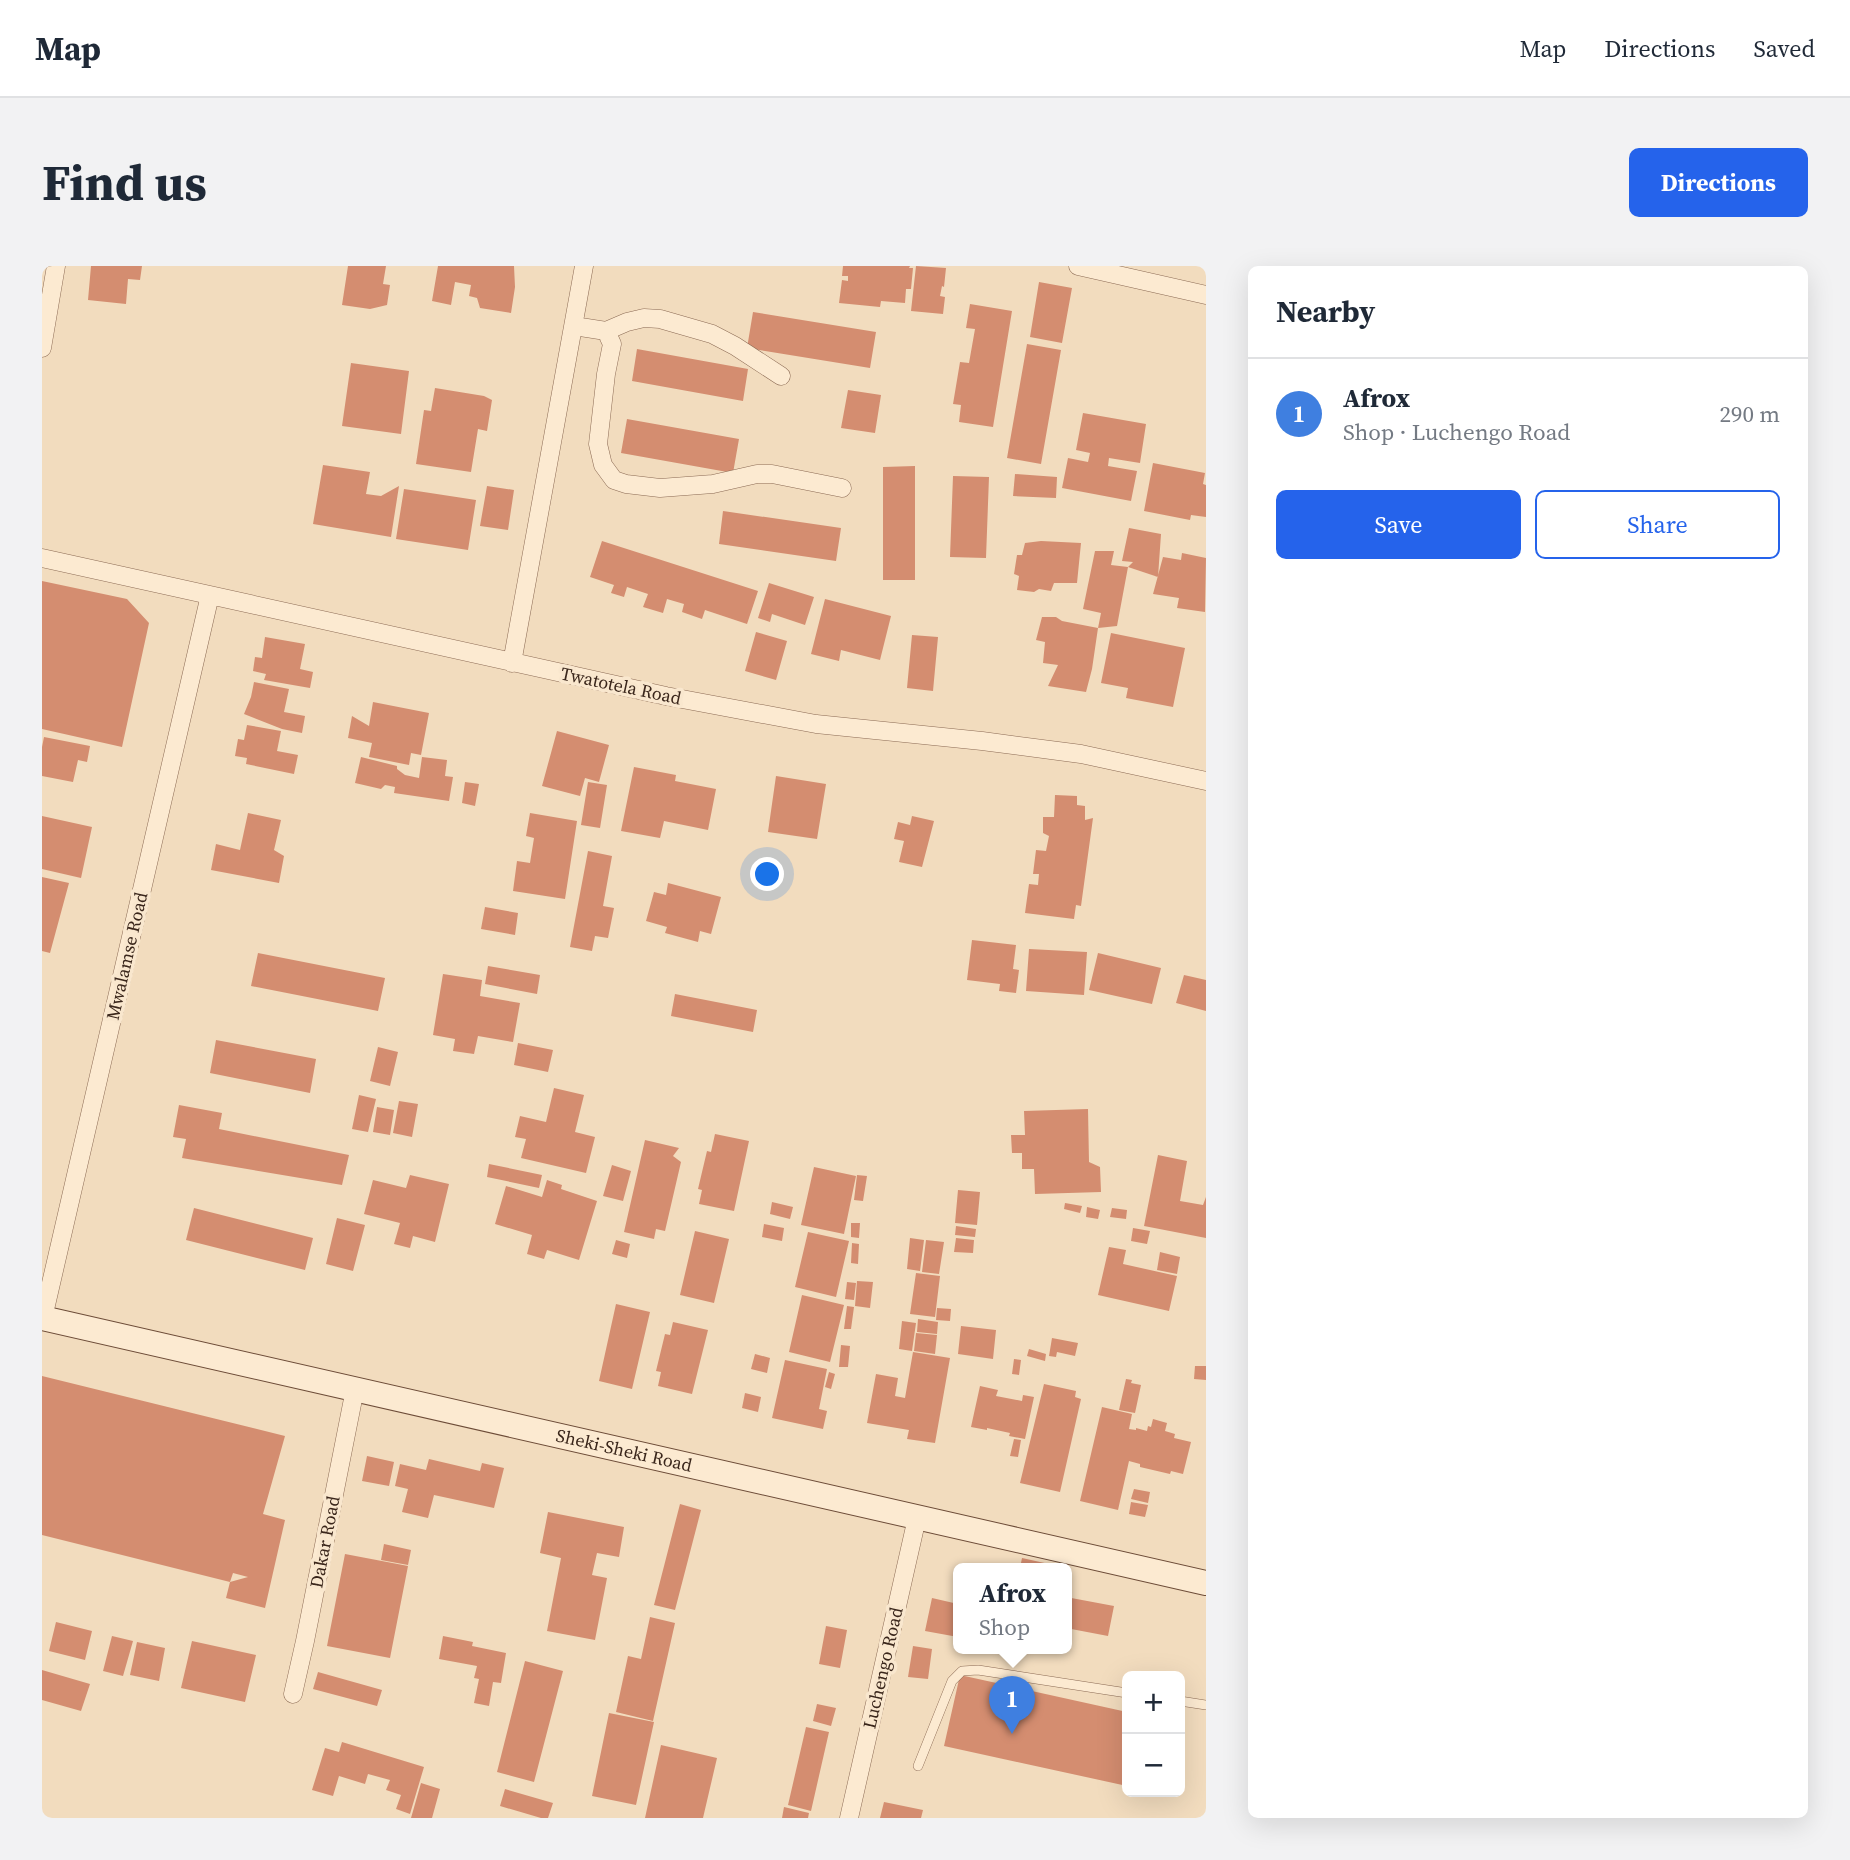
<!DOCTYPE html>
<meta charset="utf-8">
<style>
body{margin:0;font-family:"Source Serif 4",serif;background:#f2f2f3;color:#1f2937}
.controls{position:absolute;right:21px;bottom:21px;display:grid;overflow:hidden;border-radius:10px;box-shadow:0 7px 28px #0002}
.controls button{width:63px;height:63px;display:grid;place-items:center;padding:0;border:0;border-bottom:2px solid #e0e1e3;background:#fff;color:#1f2937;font:35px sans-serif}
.you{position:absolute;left:726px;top:609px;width:24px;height:24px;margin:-18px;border:5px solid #fff;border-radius:50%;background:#1a73e8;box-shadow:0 0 0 10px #1a73e833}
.badge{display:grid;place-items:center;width:46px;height:46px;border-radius:50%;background:#2563eb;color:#fff;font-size:23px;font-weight:700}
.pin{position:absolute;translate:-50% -58px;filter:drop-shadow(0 2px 4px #0008)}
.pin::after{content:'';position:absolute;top:37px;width:24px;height:21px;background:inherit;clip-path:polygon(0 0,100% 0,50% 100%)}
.popup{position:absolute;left:911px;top:1297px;width:119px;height:91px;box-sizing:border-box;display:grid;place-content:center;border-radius:10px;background:#fff;filter:drop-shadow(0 2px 5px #0005);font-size:23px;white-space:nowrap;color:#747a83}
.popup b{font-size:26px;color:#1f2937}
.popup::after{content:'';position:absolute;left:50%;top:100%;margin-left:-14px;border:14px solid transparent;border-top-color:#fff}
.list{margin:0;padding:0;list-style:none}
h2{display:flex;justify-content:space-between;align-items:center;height:91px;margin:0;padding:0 28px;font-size:30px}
h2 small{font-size:23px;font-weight:400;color:#747a83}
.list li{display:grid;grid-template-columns:46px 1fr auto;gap:21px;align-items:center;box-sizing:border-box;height:112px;padding:0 28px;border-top:2px solid #e0e1e3}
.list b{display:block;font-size:26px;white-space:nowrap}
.list p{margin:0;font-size:23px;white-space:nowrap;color:#747a83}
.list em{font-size:23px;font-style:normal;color:#747a83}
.actions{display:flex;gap:14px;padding:21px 28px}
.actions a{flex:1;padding:16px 0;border:2px solid #2563eb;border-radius:10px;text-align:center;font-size:24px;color:#2563eb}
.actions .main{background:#2563eb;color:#fff}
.map{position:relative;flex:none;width:1164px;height:1552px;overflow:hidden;border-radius:10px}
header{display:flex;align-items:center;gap:42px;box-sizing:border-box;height:98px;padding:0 35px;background:#fff;border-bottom:2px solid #e0e1e3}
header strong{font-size:33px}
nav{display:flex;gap:38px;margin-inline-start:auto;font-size:24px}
.intro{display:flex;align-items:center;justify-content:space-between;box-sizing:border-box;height:168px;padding:0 42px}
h1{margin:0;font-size:49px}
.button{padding:18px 32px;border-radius:10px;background:#2563eb;color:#fff;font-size:24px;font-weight:700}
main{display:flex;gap:42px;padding:0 42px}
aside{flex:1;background:#fff;border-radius:10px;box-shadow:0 7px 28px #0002}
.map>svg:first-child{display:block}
.building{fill:#d48d70;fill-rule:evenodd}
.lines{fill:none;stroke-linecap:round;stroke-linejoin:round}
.lane-casing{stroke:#8c6b55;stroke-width:10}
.street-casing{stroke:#8c6b55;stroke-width:19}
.secondary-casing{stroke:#6d4c38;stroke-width:26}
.lane{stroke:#fcead1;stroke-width:9}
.street{stroke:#fcead1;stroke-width:18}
.secondary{stroke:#fcead1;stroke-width:24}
.labels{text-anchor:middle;stroke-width:7;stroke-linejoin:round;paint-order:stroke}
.street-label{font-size:18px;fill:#3a261b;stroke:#f9e7ce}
</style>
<header>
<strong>Map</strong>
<nav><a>Map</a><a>Directions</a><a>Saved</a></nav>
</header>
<div class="intro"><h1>Find us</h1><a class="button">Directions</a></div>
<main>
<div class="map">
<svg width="1164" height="1552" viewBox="0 0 1164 1552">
<rect width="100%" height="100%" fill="#f2dcbe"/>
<path class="building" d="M49,0h51l-2,14 -12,-1 -2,25 -38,-4z
M306,0h38l-3,18 7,1 -3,20 -17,4 -28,-4z
M396,0h76l1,21 -4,26 -31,-5 -3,-10 -8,-2 2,-11 -16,-3 -4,23 -19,-4z
M801,0h67l-1,2h4l-2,21h-5l-1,14 -24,-2 -1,6 -41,-4 3,-23 6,1v-5h-6z
M874,0l30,2 -2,19 -2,-1 -2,10 5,1 -2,17 -32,-3z
M997,16l33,6 -10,55 -32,-6z
M928,38l42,7 -19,116 -34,-5 2,-17 -8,-1 7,-42 9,1 6,-34 -9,-1z
M711,46l123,20 -6,36 -123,-20z
M985,78l34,6 -20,114 -34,-6z
M595,83l111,20 -5,32 -111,-20z
M309,97l58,8 -8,63 -59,-8z
M393,122l49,8 8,4 -5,31 -9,-2 -7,43 -55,-8 8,-54 7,1z
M806,124l33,5 -6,38 -34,-5z
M1041,147l63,11 -6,39 -31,-5 -1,8 29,5 -6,30 -69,-13 6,-30 20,4 2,-9 -14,-3z
M585,153l112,20 -6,34 -112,-20z
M1111,197l52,10 -2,11 3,1v32l-15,-2 -1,5 -46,-9z
M281,199l47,7 -4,22 15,2 18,-10 -8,51 -78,-13z
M873,200v114h-32v-113z
M973,208l42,3 -1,21 -43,-2z
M911,210l36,1 -3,81 -36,-1z
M445,220l27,4 -6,40 -28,-4z
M362,223l72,11 -8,50 -72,-11z
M681,245l118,17 -5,33 -117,-17z
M1087,262l32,6 -3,43 -30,-10 5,-5 -11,-1z
M560,275l156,50 -11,33 -42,-14 -3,9 -20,-7 2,-8 -17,-5 -4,14 -20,-6 5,-13 -21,-7 -3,10 -13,-4 3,-8 -24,-8z
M999,275l40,2 -4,40h-23l-3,8 -12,-2 -5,3 -17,-2 2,-14 -5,-2 3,-19h5l3,-12z
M1053,285h19l-3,14 17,2 -11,59 -19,2 -6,41 -6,23 -38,-6 10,-21 -15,-2 2,-21 -9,-2 6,-23h14l6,4 36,7 3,-15 -18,-4z
M1140,287l24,5 -1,54 -28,-4 2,-10 -26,-4 10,-37 18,3z
M0,315l85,18 22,24 -27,124 -80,-18z
M727,317l45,14 -9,28 -33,-11 -2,8 -12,-4z
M783,333l66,17 -11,44 -39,-10 -2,11 -28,-7z
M714,366l31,9 -11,39 -31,-9z
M1069,367l74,15 -12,59 -47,-9 2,-10 -27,-5z
M870,369l26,2 -5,54 -26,-3z
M223,371l40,7 -5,25 13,3 -3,16 -46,-8 2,-6 -13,-3 2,-14 7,1z
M212,416l35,7 -5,23 21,4 -3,17 -20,-4 -38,-15 7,-17z
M331,436l56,11 -8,42 -10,-2 -2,12 -40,-8 3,-14 -24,-5 4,-22 17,10z
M205,459l34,6 -4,20 21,4 -4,19 -48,-10 1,-6 -12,-2 3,-17 6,1z
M515,465l52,14 -10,37 -14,-4 -5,18 -38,-10z
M2,471l46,9 -3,16 -9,-2 -5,22 -31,-6v-29z
M319,491l36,9v3l8,6 14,3 3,-21 25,3 -2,16 8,1 -4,24 -55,-8 1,-6 -10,-2 -4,4 -26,-6z
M592,501l42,8 -1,6 41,8 -8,41 -44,-9 -4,17 -39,-7z
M734,510l50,8 -9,55 -49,-7z
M423,516l14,2 -4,22 -13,-3z
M546,516l19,3 -7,43 -19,-3z
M1013,529l22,1v9l8,1v14l8,-2 -12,88 -5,-1 -2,14 -49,-6 4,-29 9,1 1,-11h-6l3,-24 10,1 3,-15 -6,-3v-16h11z
M206,547l33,7 -7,30 10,6 -5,27 -68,-13 5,-26 24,6z
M488,547l47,8 -12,78 -52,-8 4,-30 13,2 4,-25 -8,-2z
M0,550l50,11 -11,51 -39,-9z
M870,550l22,5 -12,46 -23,-5 5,-21 -10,-2 4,-17 12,3z
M546,585l24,5 -9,50 11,2 -6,30 -13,-2 -3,15 -22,-4z
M0,611l27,6 -19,70 -8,-2z
M626,617l53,14 -10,37 -11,-3 -2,11 -33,-9 2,-6 -21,-6 8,-29 12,3z
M443,641l33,6 -3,22 -34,-6z
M930,674l44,5 -3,24 6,1 -3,23 -17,-2 1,-7 -33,-4z
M987,683l58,3 -3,43 -58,-4z
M216,687l127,25 -7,33 -127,-25z
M1056,687l63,15 -9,36 -63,-14z
M446,700l52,9 -3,19 -52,-10z
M401,708l39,6 -2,16 40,7 -7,39 -35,-6 -4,18 -21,-3 2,-12 -22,-4z
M1142,709l22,5v31l-30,-8z
M633,728l82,16 -4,22 -82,-16z
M174,774l100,19 -6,34 -100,-20z
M476,777l35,7 -5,22 -34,-7z
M336,781l20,5 -8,34 -20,-5z
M512,822l30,7 -9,37 20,5 -9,36 -65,-15 5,-19 -11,-2 5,-21 26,6z
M317,829l17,4 -8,33 -16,-3z
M357,835l19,3 -6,33 -19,-4z
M137,839l43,8 -3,16 130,26 -7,30 -160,-27 4,-19 -13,-2z
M335,841l17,3 -4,25 -17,-3z
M1046,843l1,53 11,5 1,25 -66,2 -1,-25h-12v-16h-10l-1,-18h14l-1,-24z
M673,868l34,7 -15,70 -35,-7 3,-14 -4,-1 9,-38 4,1z
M603,874l34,8 -6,8 8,6 -16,69 -9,-2 -2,10 -30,-7z
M1116,889l29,6 -7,40 23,4 3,-8v41l-62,-12z
M447,898l53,11 -3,13 -52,-11z
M570,899l19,6 -8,30 -20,-5z
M772,901l42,9 -12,58 -43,-9z
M368,909l39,9 -14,58 -22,-6 -3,12 -16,-4 6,-21 -36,-9 9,-34 33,8z
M815,909l10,1 -4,25 -9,-1z
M505,914l15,5 -1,4 36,12 -18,59 -32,-10 -3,9 -17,-5 5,-19 -37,-11 11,-38 36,11z
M916,924l22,2 -3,33 -22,-2z
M730,936l21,5 -3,12 -20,-5z
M1023,937l17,3 -2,7 -16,-4z
M1045,941l13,3 -2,9 -12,-2z
M152,942l119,30 -8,32 -119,-30z
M1070,942l15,2 -1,9 -16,-2z
M295,952l28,7 -12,46 -27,-7z
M809,957h9l-1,15 -8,-1z
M722,958l20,4 -2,13 -20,-4z
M914,960l20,3 -1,8 -20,-2z
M1091,962l17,3 -3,13 -16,-3z
M653,965l34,8 -15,64 -34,-8z
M766,966l41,9 -13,56 -41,-10z
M868,972l14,2 -4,31 -13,-2z
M914,972l18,2 -1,13 -19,-1z
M574,974l14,4 -3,14 -15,-4z
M884,974l18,2 -5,32 -17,-2z
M810,977l7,1 -1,20 -7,-1z
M1067,981l17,3 -3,14 54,12 -8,35 -71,-16z
M1118,986l20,5 -3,17 -20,-4z
M874,1007l24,3 -5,41 -25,-3z
M815,1015l16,1 -3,26 -15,-2z
M805,1016l9,1 -2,17 -9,-1z
M760,1029l42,10 -14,57 -41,-10z
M574,1038l34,8 -18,77 -33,-8z
M805,1040l7,1 -3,22h-7z
M895,1042l14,1 -1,12 -14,-1z
M876,1053l20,3 -1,12 -20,-2z
M860,1055l14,2 -4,28 -13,-2z
M631,1056l35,8 -16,64 -34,-8 3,-14 -5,-1 9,-37 5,1z
M919,1060l35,4 -3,29 -35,-5z
M874,1067l21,2 -2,19 -21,-3z
M1010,1072l26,5 -3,13 -18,-4 -1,5 -7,-1z
M799,1079l9,1 -2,21h-9z
M987,1083l17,5 -1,7 -18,-5z
M871,1086l37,6 -15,85 -28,-4 2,-9 -42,-7 9,-49 22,4 -3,18 10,2z
M713,1088l15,4 -3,15 -16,-4z
M972,1093l7,1 -2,15 -7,-1z
M743,1094l42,9 -8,40 8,2 -4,18 -51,-11z
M1153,1100h11v14l-12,-1z
M787,1106l6,2 -4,15 -6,-2z
M0,1110l243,60 -22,78 22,6 -20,88 -39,-10 4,-16 -188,-47zM191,1307l15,4 -18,5z
M1084,1113l6,1 -1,3 10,2 -6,28 -16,-3z
M1002,1118l32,7 -1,6 6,2 -21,93 -40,-9z
M938,1120l18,4 -2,6 26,5 1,-6 11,2 -9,42 -16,-3 1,-3 -23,-5v2l-16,-3z
M703,1127l16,4 -3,15 -16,-4z
M1060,1141l30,7 -3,15 7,1v-2l11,3 1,-5 3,1 2,-8 14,4 -2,8 10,3 -1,4 17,4 -8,32 -12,-3 -1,3 -30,-7v-3l-11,-3 -11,49 -38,-9z
M972,1173l7,1 -3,17 -8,-1z
M325,1190l27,6 -5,24 -27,-5z
M387,1193l51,12 2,-8 22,5 -10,40 -60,-13 -6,23 -26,-6 6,-23 -13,-3 5,-22 26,6z
M1092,1223l16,3 -2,11 -17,-4z
M1089,1236l17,3 -3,12 -16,-3z
M638,1238l21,6 -26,100 -21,-5z
M506,1246l76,15 -5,30 -22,-4 -5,22 15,3 -12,62 -48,-9 14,-73 -21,-5z
M342,1278l27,6 -3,15 -27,-5z
M303,1288l63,12 -18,92 -63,-12z
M980,1292l27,6v4h-29z
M1024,1331l48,9 -6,30 -42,-8z
M890,1332l26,6v33l-33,-6z
M608,1351l25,6 -22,98 -37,-9 12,-56 13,3z
M14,1356l36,9 -7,29 -36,-9z
M784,1360l21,4 -7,38 -21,-4z
M70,1370l21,5 -10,35 -20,-5z
M401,1370l30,6 -1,4 34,7 -5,30 -8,-1 -4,24 -15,-3 5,-24 -5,-1 3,-12 -38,-7z
M150,1375l64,14 -11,47 -64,-14z
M95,1376l28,6 -6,33 -29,-6z
M871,1380l19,3 -4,30 -20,-2z
M483,1395l38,10 -29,111 -37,-10z
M0,1404l48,14 -9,27 -39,-11z
M276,1406l64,18 -5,16 -64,-17z
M918,1409l167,37v74l-183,-40z
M775,1438l19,4 -5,18 -18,-5z
M567,1447l45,9 -18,83 -44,-9z
M764,1461l23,5 -18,79 -23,-6z
M300,1476l82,25 -14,47 -14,-5 5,-14 -15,-5 4,-10 -22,-6 -3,10 -26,-8 -6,20 -21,-6 13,-42 14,4z
M619,1479l56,13 -14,60h-58z
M379,1517l19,6 -8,29h-21z
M463,1523l48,14 -5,15h-7l-41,-12z
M842,1536l39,8 -2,8h-41z
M742,1541l25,6 -1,5h-26z"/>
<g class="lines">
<g class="lane-casing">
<path id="lane" d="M1138,1435l26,4
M876,1500l34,-85 10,-10 16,-1 149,23"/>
</g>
<g class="street-casing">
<path id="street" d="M1036,0l128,29
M532,60l32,5 6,13 -6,30 -8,70 5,21 11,15 12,4 34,4 53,-4 44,-10h15l70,14
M564,65l21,-9 17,-4 16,1 52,15 23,12 46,30
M0,82l14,-82
M0,292l624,138 150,28 166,17 99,13 125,27
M470,397l72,-397
M1,1052l167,-723
M251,1428l12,-53 50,-252
M807,1552l68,-300"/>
</g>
<g class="secondary-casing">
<g id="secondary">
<path id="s1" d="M0,1052l1164,265"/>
</g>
</g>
<use href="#lane" class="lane"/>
<use href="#street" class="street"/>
<use href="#secondary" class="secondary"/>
</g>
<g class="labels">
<g class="street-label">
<text transform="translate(579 420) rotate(12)" y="6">Twatotela Road</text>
<text transform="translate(85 690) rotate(-77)" y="6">Mwalamse Road</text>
<text dy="6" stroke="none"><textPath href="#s1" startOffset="597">Sheki-Sheki Road</textPath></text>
<text transform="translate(283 1276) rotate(-79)" y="6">Dakar Road</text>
<text transform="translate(841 1402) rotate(-77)" y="6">Luchengo Road</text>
</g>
</g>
</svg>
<div class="controls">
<button>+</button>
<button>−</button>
</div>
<div class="you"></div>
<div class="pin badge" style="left:970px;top:1468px;background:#3f7fe0">1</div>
<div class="popup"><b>Afrox</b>Shop</div>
</div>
<aside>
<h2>Nearby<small></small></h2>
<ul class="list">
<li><span class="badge" style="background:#3f7fe0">1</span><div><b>Afrox</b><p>Shop · Luchengo Road</p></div><em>290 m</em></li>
</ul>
<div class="actions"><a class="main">Save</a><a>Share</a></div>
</aside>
</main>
